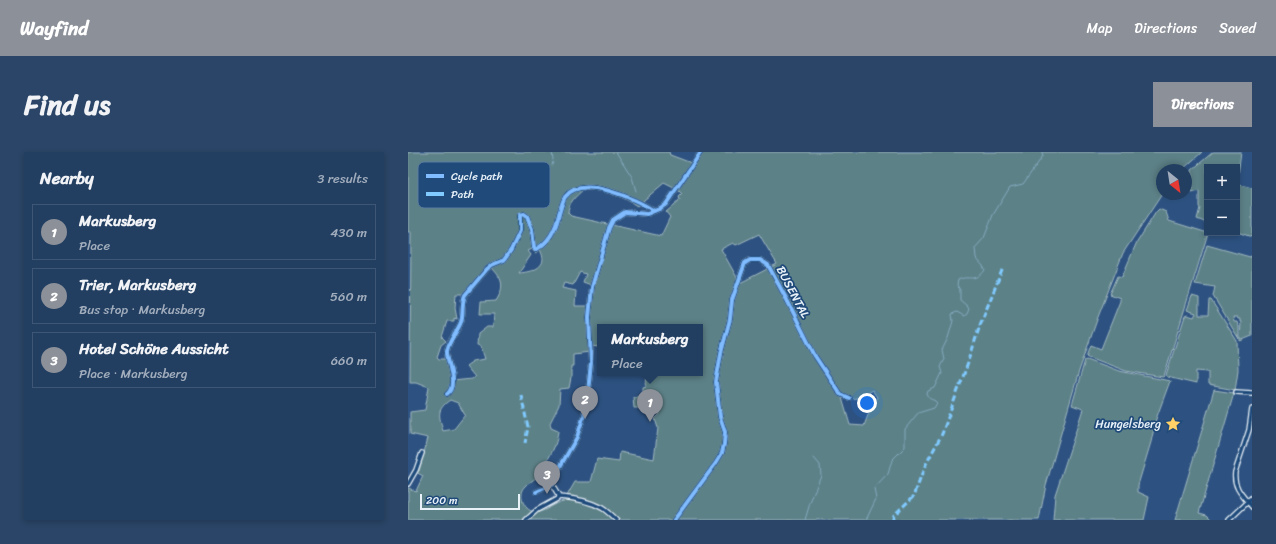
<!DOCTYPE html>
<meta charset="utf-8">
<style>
body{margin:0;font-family:Sriracha,sans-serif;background:#2a4567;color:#f1f3f6}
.controls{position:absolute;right:12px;top:12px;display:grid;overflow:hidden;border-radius:0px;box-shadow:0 2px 6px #0003}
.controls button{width:36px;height:36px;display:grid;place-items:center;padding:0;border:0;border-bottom:1px solid #3f5776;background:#223e61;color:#f1f3f6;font:20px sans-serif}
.compass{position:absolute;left:748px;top:12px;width:36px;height:36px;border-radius:50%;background:#223e61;box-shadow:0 2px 6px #0003;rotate:150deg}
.scale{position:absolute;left:12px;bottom:10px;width:100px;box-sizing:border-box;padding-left:4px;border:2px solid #e8f1f8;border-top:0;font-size:11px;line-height:14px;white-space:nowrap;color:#e8f1f8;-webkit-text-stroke:3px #1f4a7a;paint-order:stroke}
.you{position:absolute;left:459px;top:251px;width:14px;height:14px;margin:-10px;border:3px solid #fff;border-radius:50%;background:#1a73e8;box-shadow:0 0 0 6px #1a73e833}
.badge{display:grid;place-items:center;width:26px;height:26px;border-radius:50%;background:#8c9099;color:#fff;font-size:13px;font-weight:700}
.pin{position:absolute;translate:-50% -33px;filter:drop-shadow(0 1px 2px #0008)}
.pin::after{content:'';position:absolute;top:21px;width:14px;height:12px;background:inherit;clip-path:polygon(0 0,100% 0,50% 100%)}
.popup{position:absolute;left:189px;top:172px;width:106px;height:52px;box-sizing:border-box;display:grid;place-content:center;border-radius:0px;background:#223e61;filter:drop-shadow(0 1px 3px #0005);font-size:13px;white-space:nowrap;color:#a2aebd}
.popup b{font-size:15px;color:#f1f3f6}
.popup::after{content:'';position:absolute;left:50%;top:100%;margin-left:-8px;border:8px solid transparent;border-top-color:#223e61}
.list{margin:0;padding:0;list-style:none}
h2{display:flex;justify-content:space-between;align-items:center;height:52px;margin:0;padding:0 16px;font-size:17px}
h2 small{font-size:13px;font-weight:400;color:#a2aebd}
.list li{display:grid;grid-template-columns:26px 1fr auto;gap:12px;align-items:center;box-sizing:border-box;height:56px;margin:0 8px 8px;padding:0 8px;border:1px solid #3f5776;border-radius:0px}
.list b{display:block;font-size:15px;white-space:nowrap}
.list p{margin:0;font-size:13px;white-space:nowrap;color:#a2aebd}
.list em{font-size:13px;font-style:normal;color:#a2aebd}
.map{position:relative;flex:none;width:844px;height:368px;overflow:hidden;border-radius:0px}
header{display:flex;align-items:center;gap:24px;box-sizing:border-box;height:56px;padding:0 20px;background:#8c9099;color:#fff}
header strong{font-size:19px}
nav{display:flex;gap:22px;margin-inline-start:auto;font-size:14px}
.intro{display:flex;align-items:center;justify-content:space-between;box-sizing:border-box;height:96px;padding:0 24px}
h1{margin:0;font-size:28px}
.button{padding:10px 18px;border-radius:0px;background:#8c9099;color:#fff;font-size:14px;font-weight:700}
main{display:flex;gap:24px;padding:0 24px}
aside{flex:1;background:#223e61;border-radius:0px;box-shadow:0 2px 6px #0003}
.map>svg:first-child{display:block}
.green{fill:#5c8187;stroke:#a2b9c0;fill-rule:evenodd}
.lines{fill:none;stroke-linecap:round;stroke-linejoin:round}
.stream{stroke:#85abc1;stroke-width:1}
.street-casing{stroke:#e8f1f8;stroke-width:6}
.street{stroke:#1f4a7a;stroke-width:3.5}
.quiet{stroke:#80caff;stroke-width:3;stroke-dasharray:6 3;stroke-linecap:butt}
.cycleway-casing{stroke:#1f4a7a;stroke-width:6}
.cycleway{stroke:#80bcff;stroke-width:4}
.labels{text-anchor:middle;stroke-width:3.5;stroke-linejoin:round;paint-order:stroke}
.street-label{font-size:12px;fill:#e8f1f8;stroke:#1f4a7a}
.poi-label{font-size:12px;fill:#e8f1f8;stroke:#1f4a7a;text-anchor:end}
.key{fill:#1f4a7a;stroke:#5b7ca0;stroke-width:1}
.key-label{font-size:11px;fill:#e8f1f8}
</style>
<header>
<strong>Wayfind</strong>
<nav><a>Map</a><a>Directions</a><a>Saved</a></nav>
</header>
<div class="intro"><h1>Find us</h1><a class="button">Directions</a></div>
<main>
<aside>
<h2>Nearby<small>3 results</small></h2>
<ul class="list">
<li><span class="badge">1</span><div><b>Markusberg</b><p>Place</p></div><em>430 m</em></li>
<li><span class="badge">2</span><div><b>Trier, Markusberg</b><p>Bus stop · Markusberg</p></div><em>560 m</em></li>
<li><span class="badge">3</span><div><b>Hotel Schöne Aussicht</b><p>Place · Markusberg</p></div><em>660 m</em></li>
</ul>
</aside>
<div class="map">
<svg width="844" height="368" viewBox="0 0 844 368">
<rect width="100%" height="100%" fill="#2d5281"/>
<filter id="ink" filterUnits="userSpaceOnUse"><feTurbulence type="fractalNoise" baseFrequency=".025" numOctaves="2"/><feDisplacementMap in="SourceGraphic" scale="8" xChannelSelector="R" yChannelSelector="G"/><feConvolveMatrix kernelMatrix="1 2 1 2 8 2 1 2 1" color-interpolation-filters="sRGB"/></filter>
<g filter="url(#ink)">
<path class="green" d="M0,0h261l1,3 24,9 9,-12h499l-20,18h-20v24l-39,59 -25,64 -19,54 -33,114 -7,35h-631v-32l8,3 7,-15 -7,-4 3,-1 9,-33 -18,-4v-22l15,-2 4,-23 -13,-5h-6l1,-150h-3zM256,31l14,7 4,4 -3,3 1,3 -14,12 4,5 -9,19 -90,-20 -3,-3c0,-10 8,-17 15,-23 17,-2 40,6 54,16zM351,82l18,30 -37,19 -19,-34 12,-6 3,2zM124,97l3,4 5,-3c10,17 -8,22 -21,23l12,-18 -3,-4zM82,114c12,12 16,19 6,35l-15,1 -1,12h14l-1,13h-6l-9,7 -1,11 4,1 4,13 -12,2 -7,5 9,11 -3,2 -21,2 -5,-22h-7l-2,-2 4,-12 5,-4 -4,-4 5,-16h7v-3l3,1 -2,-11 1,-14h7l14,-17zM172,120l6,2 -3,8 11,4 -3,20h-16l1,-15 -14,-3 2,-5 9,2zM192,175h100v46h-53l-1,13 -3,1v5h5v5h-15l1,11h22l4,6 -5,5 3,9 -4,31 -34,-7 -1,10 -22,-3 -6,23h-16l-11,19c-10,1 -19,12 -28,11 -11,0 -19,-16 -11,-25 4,-5 12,-9 16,-14 1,-1 1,-4 2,-5 7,-13 14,-22 15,-37l-7,-3 -1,-5 9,-18 1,-16 9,-1 2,-10v-12h2v-12l17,-2v-6l10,1zM464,238l5,7 -5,7 -8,22 -14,-1 -8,-27c14,2 18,0 30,-8zM42,248l8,3 7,12 -11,14 -11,2c-4,-16 -7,-21 7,-31z
M805,0h28l-4,32 15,4v49l-15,-5v-65h-30v56l-10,-4 3,-11 -1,-1v-16l-7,2v-23z
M751,57l7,3 3,9 39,12 -44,143 -1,1 -37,-6 -37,-14 -2,-1 4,-11 10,4 19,-48v-3l-10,-4 8,-18 4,1 14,-33 20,-32z
M799,93l43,12 2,-2v81l-12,5 1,-19h-1v-3h-2l-1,-2h-4l1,5h3l1,4h1v13l-26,-43 2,-9 -20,-3z
M784,144l7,2v17h9l1,-15h2l26,41 1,29 -3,20 -27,-5v-13l-12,-1v13l-29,-7 -1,-2 19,-59 2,-1 7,2 2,-4 -9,-3z
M679,207l32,12 51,10 -14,38 -5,23 -13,43v7l11,5 -5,23h-91l2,-25 28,-86 -11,-4 13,-45z
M806,238l20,3 -35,120 8,2 5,5h-37z"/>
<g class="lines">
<path class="stream" d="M144,0l1,8
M208,0l16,25 4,14
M144,13l1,-3
M397,368l5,-17 11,-28 -1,-10 -6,-7
M458,368l10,-21 -2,-10 14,-15 4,-14 13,-13v-18l13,-16 16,-5 3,-5 -2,-2 -6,-3 -2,-4 1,-3 7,-3 7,-15 -2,-6 4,-8 -2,-9 6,-12 5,-17 -1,-7 5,-2 7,4 3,-2 2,-5 -2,-3 -7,-6v-10l-3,-5 1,-5c11,-6 17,4 27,-10l-2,-4 -7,-8 -1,-10 9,-10 9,-23 17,-28 13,-3 20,-28 -1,-4"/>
<g class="street-casing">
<path id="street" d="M828,240l16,1
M39,242c11,-8 1,-29 0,-41 -1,-9 11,-22 14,-31 3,-9 0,-18 4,-27l22,-26 5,-4 12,-5 7,-10 9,-19v-16l4,-1 3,2 5,13 2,18 1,2h2c13,-8 19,-20 22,-35 2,-6 3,-12 6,-17 16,-23 72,2 89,14
M844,257l-3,21 -14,42c-2,16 8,24 17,35
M0,332l8,-14 6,-17
M144,333l7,12
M128,340l16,-7 1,-6 24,-42 7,-22 3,-14 4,-38 -2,-46 3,-30 17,-59 4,-8 12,-8 22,2 12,-5 7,-5 35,-52
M151,345c14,1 30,4 43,11 5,3 10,8 14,12
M118,368l11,-10 20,-11 2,-2
M266,368l42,-57 6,-10 2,-9 1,-12 -5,-15 -4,-35 5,-29 9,-34 2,-19 13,-37 5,-3h10l8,5 20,37 27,54 25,38 9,4
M821,368l23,-22"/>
</g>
<use href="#street" class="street"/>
<path class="quiet" d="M113,243l7,32 -3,16
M484,368l2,-5 20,-19 11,-30 17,-32 26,-71 12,-38 23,-57"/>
<g class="cycleway-casing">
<path id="cycleway" d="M39,242c11,-8 1,-29 0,-41 -1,-9 11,-22 14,-31 3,-9 0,-18 4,-27l22,-26 5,-4 12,-5 7,-10 9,-19v-16l4,-1 3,2 5,13 2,18 1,2h2c13,-8 19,-20 22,-35 2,-6 3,-12 6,-17 16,-23 72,2 89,14
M128,340l16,-7 1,-6 24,-42 7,-22 3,-14 4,-38 -2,-46 3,-30 17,-59 4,-8 12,-8 22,2 12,-5 7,-5 35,-52
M266,368l42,-57 6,-10 2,-9 1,-12 -5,-15 -4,-35 5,-29 9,-34 2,-19 13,-37 5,-3h10l8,5 20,37 27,54 25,38 9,4"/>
</g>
<use href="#cycleway" class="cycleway"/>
</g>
</g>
<defs>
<g id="sight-bare" transform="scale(1.2)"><path d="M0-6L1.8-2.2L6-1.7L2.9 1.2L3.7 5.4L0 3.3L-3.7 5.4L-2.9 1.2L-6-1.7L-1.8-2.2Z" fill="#ffd166" stroke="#1f4a7a" stroke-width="2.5" paint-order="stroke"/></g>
</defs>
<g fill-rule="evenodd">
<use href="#sight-bare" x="765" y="272"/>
</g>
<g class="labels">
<g class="street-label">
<text transform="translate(385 140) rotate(62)" y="4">BUSENTAL</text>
</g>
<g class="poi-label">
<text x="753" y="276">Hungelsberg</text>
</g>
</g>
<rect x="10" y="10" width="132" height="46" rx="6" class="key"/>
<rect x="18" y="22" width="18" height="4" fill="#80bcff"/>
<rect x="18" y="40" width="18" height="4" fill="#80caff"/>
<g class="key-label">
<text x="43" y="28">Cycle path</text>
<text x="43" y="46">Path</text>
</g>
</svg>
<div class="controls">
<button>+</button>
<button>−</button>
</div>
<svg class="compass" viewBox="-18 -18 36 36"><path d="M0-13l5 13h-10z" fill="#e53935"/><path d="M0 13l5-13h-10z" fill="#a2aebd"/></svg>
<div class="scale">200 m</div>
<div class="you"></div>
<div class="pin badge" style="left:242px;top:270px">1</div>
<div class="popup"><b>Markusberg</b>Place</div>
<div class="pin badge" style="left:177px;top:267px">2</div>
<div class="pin badge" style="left:139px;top:342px">3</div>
</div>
</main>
